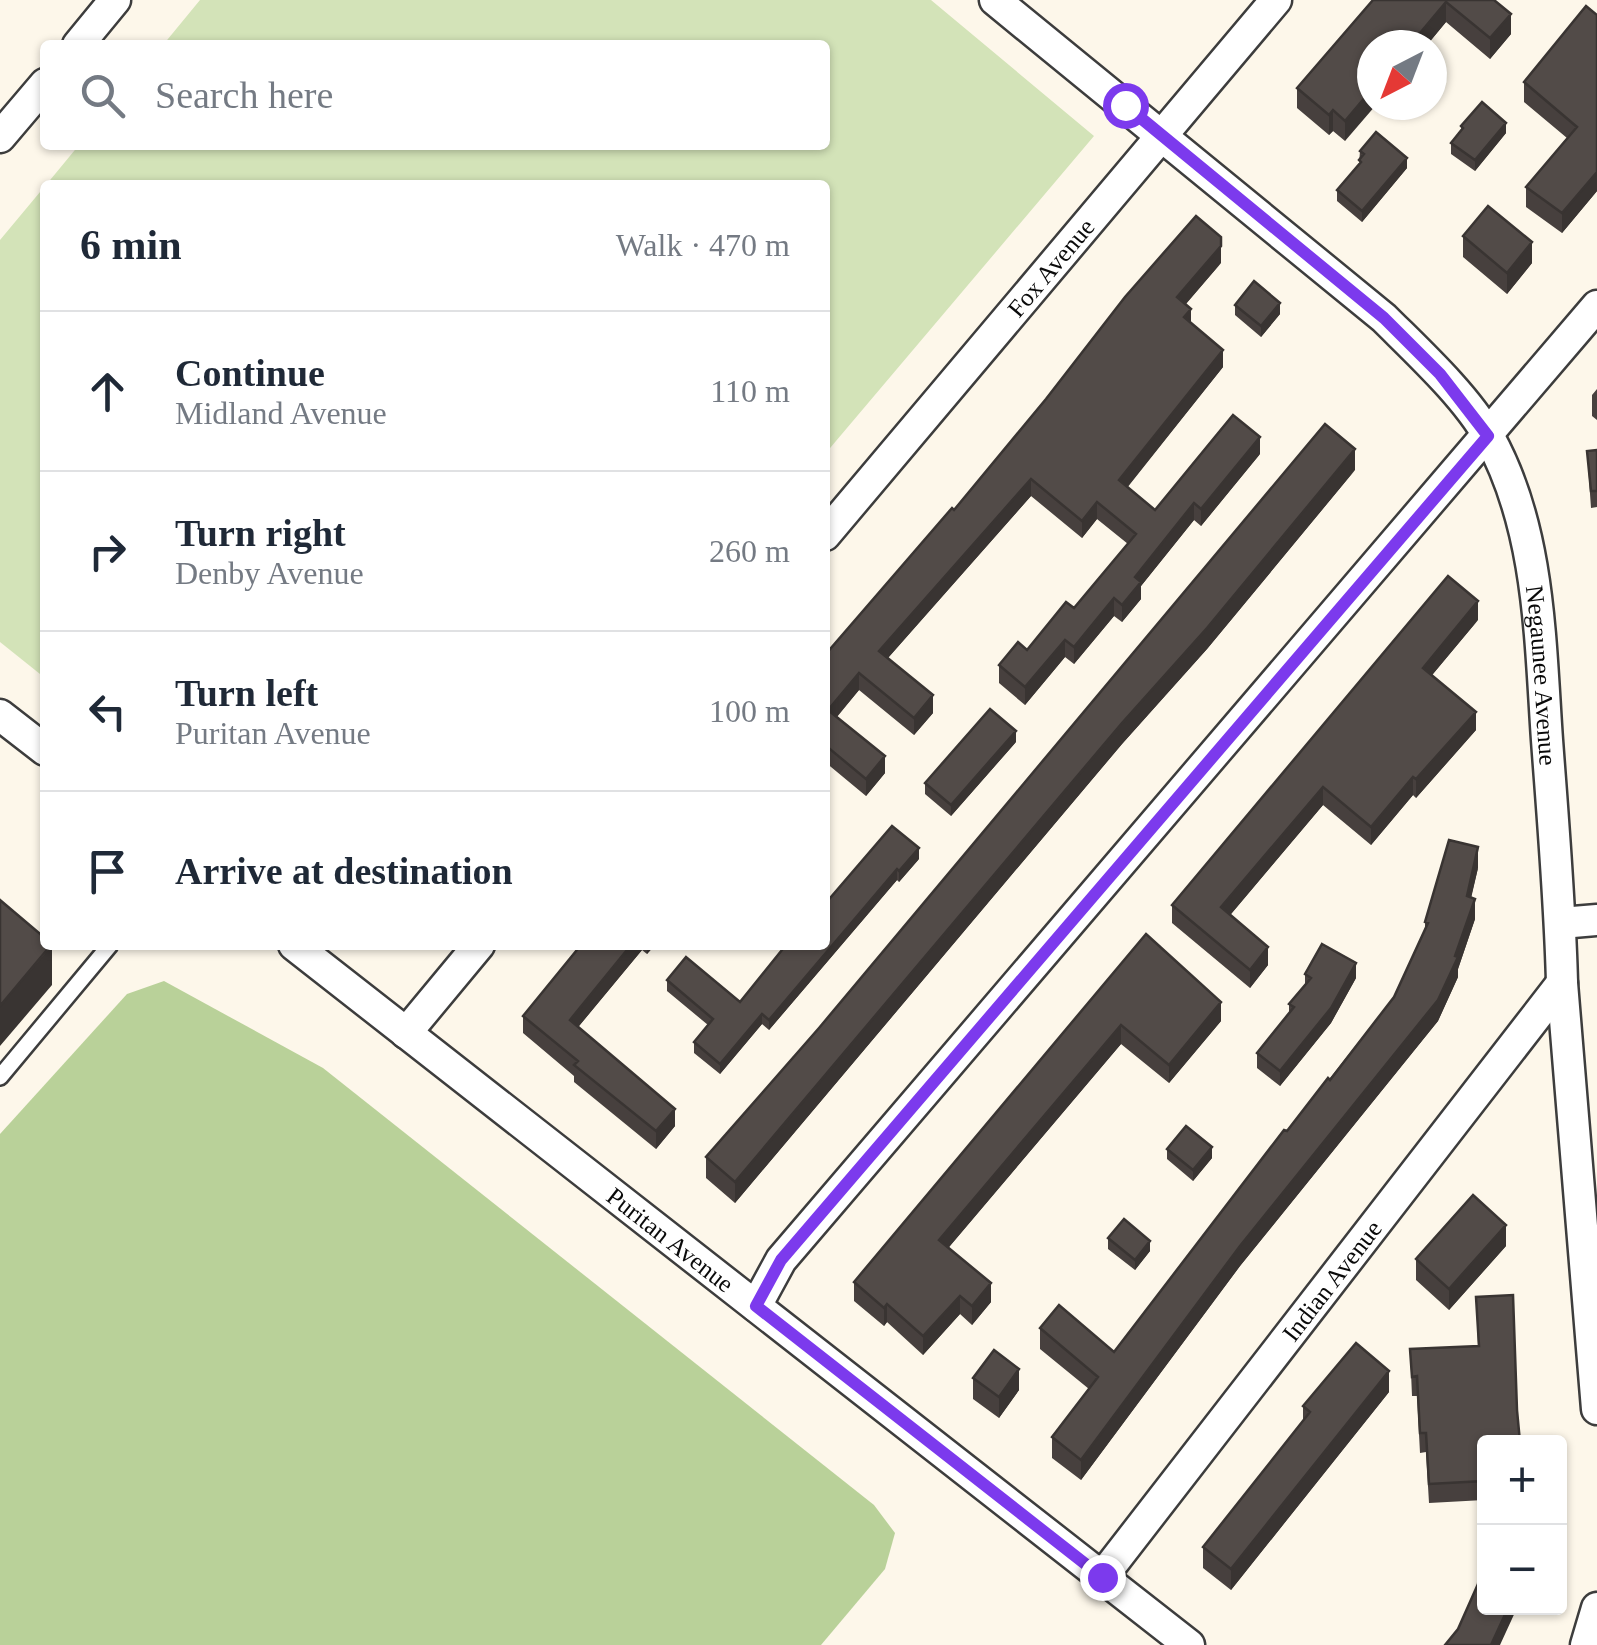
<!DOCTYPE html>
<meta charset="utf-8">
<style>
body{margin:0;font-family:Georgia,serif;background:#f2f2f3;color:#1f2937}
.controls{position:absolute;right:30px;bottom:30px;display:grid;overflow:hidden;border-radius:10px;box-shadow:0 2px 8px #0004}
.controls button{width:90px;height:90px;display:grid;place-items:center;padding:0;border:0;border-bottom:2px solid #e0e1e3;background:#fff;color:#1f2937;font:50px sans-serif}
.compass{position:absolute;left:1357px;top:30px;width:90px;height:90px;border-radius:50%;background:#fff;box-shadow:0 2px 8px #0004;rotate:222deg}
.stop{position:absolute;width:30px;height:30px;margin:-22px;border:8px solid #7c3aed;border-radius:50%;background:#fff}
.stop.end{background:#7c3aed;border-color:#fff;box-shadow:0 2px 10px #0008}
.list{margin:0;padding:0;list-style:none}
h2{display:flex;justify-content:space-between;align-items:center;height:130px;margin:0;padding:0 40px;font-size:42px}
h2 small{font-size:32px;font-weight:400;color:#747a83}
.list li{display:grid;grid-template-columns:65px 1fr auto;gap:30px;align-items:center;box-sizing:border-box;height:160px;padding:0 40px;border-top:2px solid #e0e1e3}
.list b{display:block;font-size:38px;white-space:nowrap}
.list p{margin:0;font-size:32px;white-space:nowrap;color:#747a83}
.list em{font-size:32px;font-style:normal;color:#747a83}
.icon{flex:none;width:55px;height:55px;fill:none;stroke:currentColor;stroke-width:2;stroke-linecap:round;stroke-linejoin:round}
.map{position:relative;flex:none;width:1597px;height:1645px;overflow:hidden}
.search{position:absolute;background:#fff;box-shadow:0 2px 8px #0004;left:40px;top:40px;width:790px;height:110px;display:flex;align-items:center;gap:25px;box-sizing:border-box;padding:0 35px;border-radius:10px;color:#747a83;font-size:38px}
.panel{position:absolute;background:#fff;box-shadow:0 2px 8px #0004;left:40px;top:180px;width:790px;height:770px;border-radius:10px}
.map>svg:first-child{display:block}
.green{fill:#d3e3b8}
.forest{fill:#b9d199}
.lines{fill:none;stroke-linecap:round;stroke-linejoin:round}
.service-casing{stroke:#3d3d3d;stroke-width:20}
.minor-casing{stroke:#3d3d3d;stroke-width:35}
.service{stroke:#fff;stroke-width:15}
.minor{stroke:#fff;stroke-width:30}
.wall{fill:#47403e}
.shaded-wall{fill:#393432}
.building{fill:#524b48;stroke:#393432;stroke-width:2.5}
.route{stroke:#7c3aed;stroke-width:12}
.labels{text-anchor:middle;stroke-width:10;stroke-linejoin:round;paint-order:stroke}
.street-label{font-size:25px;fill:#0a0a0a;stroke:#fff}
</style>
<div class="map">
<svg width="1597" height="1645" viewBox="0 0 1597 1645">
<rect width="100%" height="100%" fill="#fdf7ea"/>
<path class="green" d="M200,0h731l163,136 -269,318v-269h-779l33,-40h746v-100h-662z
M45,186v492l-45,-36v-402z"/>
<path class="forest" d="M164,981l159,87 551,437 21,28 -10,36 -64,76h-821v-511l127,-140z"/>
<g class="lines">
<g class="service-casing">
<path id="service" d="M0,1077l110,-132"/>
</g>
<g class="minor-casing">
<g id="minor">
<path id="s1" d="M995,0l389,318c34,34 82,78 105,119 51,92 51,202 58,303 6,81 13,162 15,243l35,426"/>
<path d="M78,45l37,-45"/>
<path d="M0,137l45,-53"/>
<path id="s2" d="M825,535l451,-535"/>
<path d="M0,715l45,35"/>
<path d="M1561,923l36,-3"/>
<path id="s3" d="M294,945l895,700"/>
<path d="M406,1033l73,-88"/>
<path d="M756,1306l25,-46 816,-954"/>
<path id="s4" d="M1102,1577l460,-594"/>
<path d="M1586,1645l11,-37"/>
</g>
</g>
<use href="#service" class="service"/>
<use href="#minor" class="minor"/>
</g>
<path class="wall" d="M1373,0h121l17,34 -21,25 -44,-37 -19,23h-55l-27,96 -12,-10 -4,4 -32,-27v-20z
M1597,15v176l-35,42 -36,-26v-20l41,-49 -43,-36v-20z
M1461,126l45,7 -31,38 -24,-17v-11l10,-12z
M1360,151l47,17 -45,54 -25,-21v-11l22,-26z
M1463,236l69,27 -25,31 -44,-37z
M1221,263l-35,41 5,19 32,44 -96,120 28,23 105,-56 -59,72 -7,-6 -53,66v13l-19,23 -8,-6 -40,48 -9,-7 -40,48 -26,-22v-18l28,-15 47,-42 54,-64 -31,-25 -15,19 -51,-42 -143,162 45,55 -19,22 -55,-45 -22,27 48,56 -19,23 -41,-34v-107l129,-145z
M1235,305l45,9 -19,23 -26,-22z
M1597,389v31l-5,-4v-21z
M1597,450v57l-6,1 -4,-57z
M1355,470l-148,179 -85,95 -387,459 -29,-25v-21z
M1478,620l-46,55 44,55 -60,68 -3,-3 -42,50 -48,-40 -93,110 38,50 -18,23 -78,-65v-18z
M1016,742l-65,74 -26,-22v-11z
M919,859l-20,23 -2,-2 -128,150 -7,-6 -42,50 -26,-21v-11l14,-17 -41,-34v-11l73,22 85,-57v-41z
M1478,868l-7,29 4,22 -17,50v8l-20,44 -198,245 -159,214 -29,-22v-21l37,-48 -49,-40v-21l74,24 280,-355 31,-67v-8z
M1146,934l75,87 -52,62 -48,-39 -173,204 43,54 -19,23 -12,-11 -37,41 -36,-33 -3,4 -30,-25v-19z
M581,945h74l-8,9 -5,-4 -64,77 97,99 -19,23 -82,-67v-6l-51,-43v-17z
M1305,974l51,4 -25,45 -51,63 -23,-18v-15l32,-40v-9l16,-19z
M1167,1149l45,9 -19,23 -26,-22z
M1108,1238l42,13 -15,19 -27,-21z
M1506,1246l-57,64 -33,-30v-21z
M1476,1297l8,145v58l-55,3 -3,-51 -6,1 -3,-57h-5l-2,-47 68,-3z
M973,1378l46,12 -20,28 -26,-19z
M1389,1392l-158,198 -28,-22v-21l100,-125v-16z"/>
<path class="shaded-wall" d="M1446,2v20l-19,23h-17z
M1511,14v20l-21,25v-21z
M1372,89v16h4l-31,36v-20z
M1333,110v21l-4,4v-20z
M1506,123v10l-31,38v-11z
M1407,158v10l-45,54v-11z
M1597,172v19l-35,42v-20z
M1532,242v21l-25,31v-21z
M1221,246v17l-44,51v-17z
M1280,303v11l-19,23v-11z
M1191,309v17l-7,-9z
M1223,350v17l-104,131v-18z
M1260,437v17l-59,72v-17z
M1355,449v21l-148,179 -85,95 -387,459v-21z
M1031,479v17l-152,172v-17z
M1097,502v17l-15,19v-17z
M1194,503v17l-53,66v13l-19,23v-17l13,-28z
M1114,598v18l-40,48v-17z
M1478,601v19l-55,66v-18z
M1065,640v17l-40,48v-18z
M859,673v17l-31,37v-17z
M933,695v18l-19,22v-17z
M1476,712v18l-60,68v-19z
M1016,731v11l-65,74v-11z
M885,756v17l-19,23v-17z
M1413,777v18l-42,50v-18z
M1323,787v18l-102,121v-19z
M1478,847v21l-11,48v-20z
M919,848v11l-20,23v-11z
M897,869v11l-128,150v-10z
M1475,899v20l-17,50v8l-20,44 -198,245 -159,214v-20l374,-504z
M52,945v40l-52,61v-40z
M631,945h11v5l-72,87v-17z
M647,945h8l-8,9z
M1268,947v18l-18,23v-18z
M1356,963v15l-25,45 -51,63v-15z
M1221,1002v19l-52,62v-18z
M762,1014v10l-42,50v-10z
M1121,1025v19l-182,215v-19z
M675,1109v17l-19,23v-18z
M1212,1147v11l-19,23v-11z
M1506,1225v21l-57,64v-21z
M1150,1241v10l-15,19v-10z
M991,1283v19l-19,23v-19z
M960,1296v18l-37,41v-19z
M887,1304v18l-3,4v-18z
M1019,1369v21l-20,28v-21z
M1389,1371v21l-158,198v-21z
M1508,1608h9l-17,37h-9z"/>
<path class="building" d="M1373,0h121l17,14 -21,24 -44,-36 -36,43h-38v44l-27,32 -12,-11 -4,5 -32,-27z
M1586,6l11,9v157l-35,41 -36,-26 51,-60 -53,-45z
M1482,102l24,21 -31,37 -24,-17 12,-15 -2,-2z
M1376,132l31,26 -45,53 -25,-21 24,-28 -2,-2 5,-6 -4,-3z
M1488,206l44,36 -25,31 -44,-37z
M1196,216l25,21v9l-44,51 14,12 -7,8 39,33 -104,130 36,30 78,-95 27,22 -59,72 -7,-6 -59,74 6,5 -19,23 -8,-7 -40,49 -9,-7 -40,47 -26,-22 19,-23 9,8 39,-48 8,6 62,-74 -39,-32 -15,19 -51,-42 -152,172 54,44 -19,23 -55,-45 -31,37 57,46 -19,23 -41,-34v-90l127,-147 2,2 92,-111 79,-102z
M1254,281l26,22 -19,23 -26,-21z
M1325,424l30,25 -148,179 -85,95 -387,459 -29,-25 113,-129z
M1597,450v41h-6l-4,-40z
M1448,576l30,25 -55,67 53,44 -60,67 -3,-2 -42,50 -48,-40 -102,120 47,40 -18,23 -78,-65z
M990,709l26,22 -65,74 -26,-22z
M892,826l27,22 -20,23 -2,-2 -128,151 -7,-6 -42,50 -26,-22 19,-23 -46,-39 19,-23 54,45 46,-57h39v-41z
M1449,840l29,7 -11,49 8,3 -20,57 3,1 -20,43 -198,246 -159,214 -29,-23 46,-60 -58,-49 19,-23 55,47 170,-222 3,1 41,-53 2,2 64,-83 34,-74 -3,-1z
M0,900l45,38v7h6l-51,61z
M1146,934l75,68 -52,63 -48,-40 -182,215 52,43 -19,23 -12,-10 -37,40 -36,-32 -3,4 -30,-26z
M1322,944l34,19 -25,45 -51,63 -23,-18 37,-46 -5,-3 22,-26 -6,-4z
M581,945h50l-61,75 105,89 -19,22 -82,-66 4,-4 -55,-45z
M1186,1126l26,21 -19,23 -26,-21z
M1473,1195l33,30 -57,64 -33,-30z
M1124,1219l26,22 -15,19 -27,-22z
M1513,1295l4,115 3,32h-36v39l-55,3 -3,-51h-6l-3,-57 -5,1 -2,-28 69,-3 -3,-49z
M1356,1343l33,28 -158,198 -28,-22 107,-135 -7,-6z
M994,1350l25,19 -20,28 -26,-19z
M1484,1544v64h24l-17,37h-46l13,-16 20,-45z"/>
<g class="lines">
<path class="route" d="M1102,1577l-346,-271 25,-46 707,-824 -48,-62 -56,-56 -259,-213"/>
</g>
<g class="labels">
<g class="street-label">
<text dy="9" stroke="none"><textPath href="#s2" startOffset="350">Fox Avenue</textPath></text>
<text dy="9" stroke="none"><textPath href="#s1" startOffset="908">Negaunee Avenue</textPath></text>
<text dy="9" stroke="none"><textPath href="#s3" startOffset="478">Puritan Avenue</textPath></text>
<text dy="9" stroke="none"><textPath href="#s4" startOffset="375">Indian Avenue</textPath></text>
</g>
</g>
</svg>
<div class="controls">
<button>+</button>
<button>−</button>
</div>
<svg class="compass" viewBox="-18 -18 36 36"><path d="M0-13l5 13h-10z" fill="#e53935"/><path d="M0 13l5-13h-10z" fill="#747a83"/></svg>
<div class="stop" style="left:1125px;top:105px"></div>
<div class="stop end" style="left:1102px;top:1577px"></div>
<div class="search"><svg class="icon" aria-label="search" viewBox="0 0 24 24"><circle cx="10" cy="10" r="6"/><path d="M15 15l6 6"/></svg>Search here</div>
<section class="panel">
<h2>6 min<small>Walk · 470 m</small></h2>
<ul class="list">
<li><svg class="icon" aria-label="ahead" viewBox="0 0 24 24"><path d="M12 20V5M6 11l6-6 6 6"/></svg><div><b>Continue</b><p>Midland Avenue</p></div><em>110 m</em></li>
<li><svg class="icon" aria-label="right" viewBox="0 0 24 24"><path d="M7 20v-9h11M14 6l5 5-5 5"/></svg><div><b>Turn right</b><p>Denby Avenue</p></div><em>260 m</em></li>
<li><svg class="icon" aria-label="left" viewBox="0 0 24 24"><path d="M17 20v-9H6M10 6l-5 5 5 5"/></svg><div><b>Turn left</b><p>Puritan Avenue</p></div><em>100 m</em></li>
<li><svg class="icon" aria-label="arrive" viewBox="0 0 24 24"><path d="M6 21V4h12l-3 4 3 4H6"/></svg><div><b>Arrive at destination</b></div></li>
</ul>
</section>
</div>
